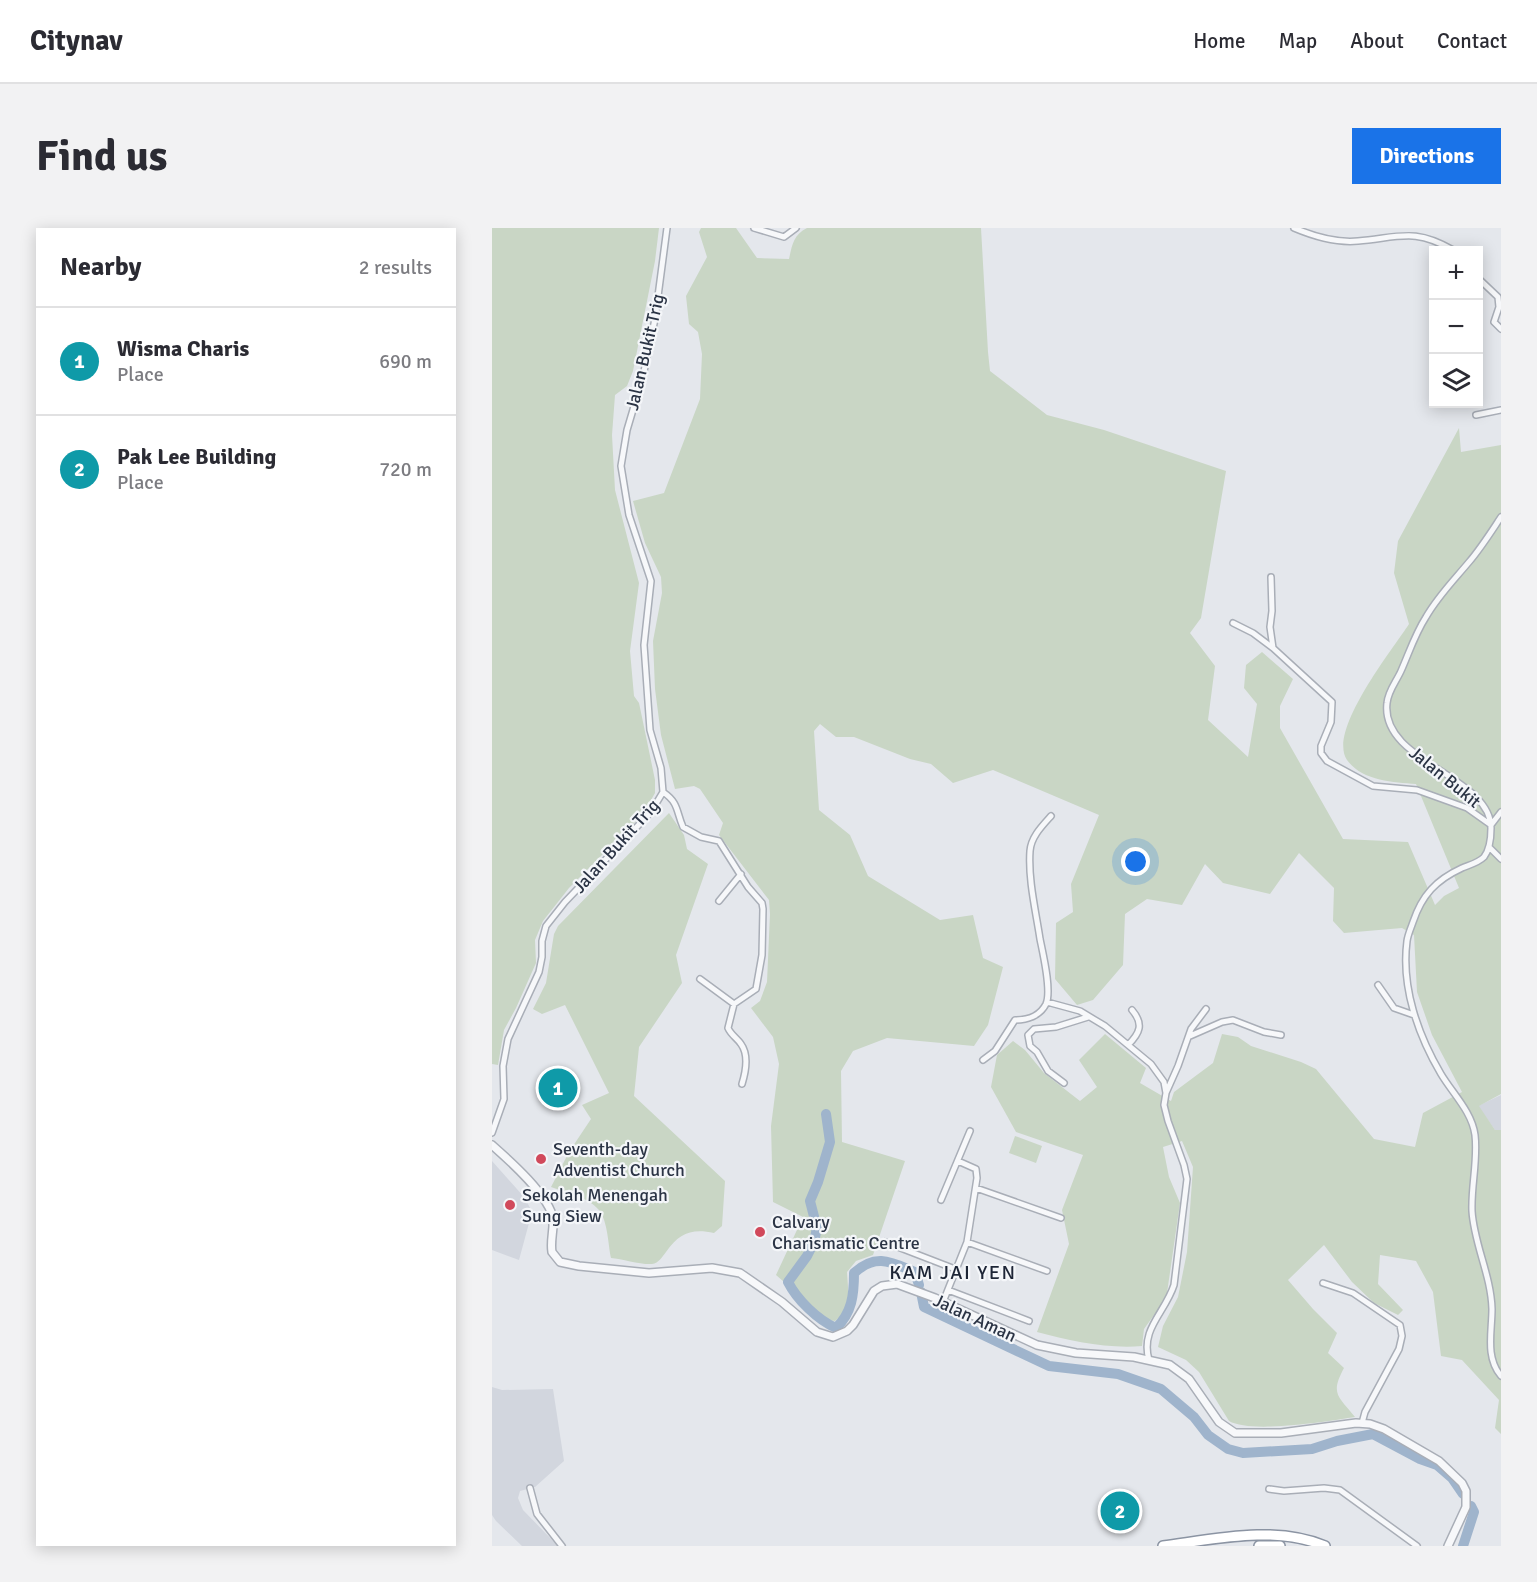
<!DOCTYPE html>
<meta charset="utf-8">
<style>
body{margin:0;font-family:Signika,sans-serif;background:#f2f2f3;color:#2b2b33}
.controls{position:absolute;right:18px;top:18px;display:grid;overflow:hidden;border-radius:0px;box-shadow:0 3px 15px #0003}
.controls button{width:54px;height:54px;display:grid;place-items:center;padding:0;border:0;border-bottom:2px solid #e1e1e2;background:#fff;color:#2b2b33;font:30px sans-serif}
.you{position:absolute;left:644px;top:634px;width:21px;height:21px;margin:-15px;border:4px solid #fff;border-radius:50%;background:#1a73e8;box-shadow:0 0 0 9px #1a73e833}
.badge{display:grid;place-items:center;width:39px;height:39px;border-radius:50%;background:#1a73e8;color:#fff;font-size:20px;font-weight:700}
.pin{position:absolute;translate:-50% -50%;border:3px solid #fff;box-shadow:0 2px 6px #0006}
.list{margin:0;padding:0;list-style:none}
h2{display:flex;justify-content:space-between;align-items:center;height:78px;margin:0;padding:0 24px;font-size:26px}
h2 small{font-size:20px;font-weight:400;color:#7c7c81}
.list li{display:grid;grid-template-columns:39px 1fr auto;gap:18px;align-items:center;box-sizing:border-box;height:108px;padding:0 24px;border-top:2px solid #e1e1e2}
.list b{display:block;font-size:22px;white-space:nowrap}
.list p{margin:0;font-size:20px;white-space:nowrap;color:#7c7c81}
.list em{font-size:20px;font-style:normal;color:#7c7c81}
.icon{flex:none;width:33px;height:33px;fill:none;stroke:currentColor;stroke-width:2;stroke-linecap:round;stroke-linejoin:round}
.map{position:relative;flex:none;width:1009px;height:1318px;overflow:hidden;border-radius:0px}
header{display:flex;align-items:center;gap:36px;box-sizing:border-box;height:84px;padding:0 30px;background:#fff;border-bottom:2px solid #e1e1e2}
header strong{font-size:28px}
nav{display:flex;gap:33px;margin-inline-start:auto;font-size:21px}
.intro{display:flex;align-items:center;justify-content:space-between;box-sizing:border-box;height:144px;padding:0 36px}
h1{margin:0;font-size:42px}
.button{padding:15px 27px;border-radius:0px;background:#1a73e8;color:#fff;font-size:21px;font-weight:700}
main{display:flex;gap:36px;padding:0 36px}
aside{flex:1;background:#fff;border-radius:0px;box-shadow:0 3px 15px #0003}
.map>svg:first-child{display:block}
.built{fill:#d2d6de}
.green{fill:#c9d6c5}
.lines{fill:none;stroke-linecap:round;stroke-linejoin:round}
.river{stroke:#9fb4cc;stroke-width:10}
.minor-casing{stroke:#a9aeb7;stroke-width:8}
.tertiary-casing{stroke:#a9aeb7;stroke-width:10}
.trunk-casing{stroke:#8b94a3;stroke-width:12}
.minor{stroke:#f7f8fa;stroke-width:5}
.tertiary{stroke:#f7f8fa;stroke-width:7}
.trunk{stroke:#fff;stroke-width:9}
.poi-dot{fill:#d1495b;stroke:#f4f6f9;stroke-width:2}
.labels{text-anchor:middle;stroke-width:4.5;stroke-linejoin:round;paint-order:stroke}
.street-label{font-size:18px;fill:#2b3445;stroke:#f4f6f9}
.poi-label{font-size:18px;fill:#2b3445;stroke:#f4f6f9;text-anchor:start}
.neighbourhood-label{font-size:20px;letter-spacing:1.5px;fill:#1d2536;stroke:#f4f6f9}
</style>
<header>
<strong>Citynav</strong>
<nav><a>Home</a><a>Map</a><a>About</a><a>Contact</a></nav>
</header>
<div class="intro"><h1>Find us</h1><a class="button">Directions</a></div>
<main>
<aside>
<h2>Nearby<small>2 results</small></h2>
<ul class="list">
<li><span class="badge" style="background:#0f9aa8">1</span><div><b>Wisma Charis</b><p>Place</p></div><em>690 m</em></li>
<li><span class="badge" style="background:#0f9aa8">2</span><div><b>Pak Lee Building</b><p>Place</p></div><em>720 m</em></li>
</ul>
</aside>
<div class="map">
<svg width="1009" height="1318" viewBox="0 0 1009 1318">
<rect width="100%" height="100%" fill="#e4e7ec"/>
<path class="built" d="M1009,867v35h-6l-17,-24z
M0,933l33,37 7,14 -13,48 -27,-10z
M0,1159l10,3 51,-1 11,72 -29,26 -15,4 -2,7 5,12 35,36h-36l-26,-25 -4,-6z"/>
<path class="green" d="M0,0h167l-4,33 -22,110 -6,15 -12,9 -3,40 3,55 24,93 -9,68 4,45 5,7 4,19 12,58v13l-12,21 -74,74 -26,33 -8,19 1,23 -20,45 -12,22 -6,35 -6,-1z
M209,0h35l21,30 32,1c3,-13 4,-24 18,-31h174l7,124 2,19 57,44 57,15 122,41 -25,147 -11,15 25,33 -7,54 40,37 9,-53 -13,-16 2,-23 16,-13 31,27 -13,27v22l63,111 65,3 27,63 9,-9 15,-8 -43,-104c-23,-2 -54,-3 -69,-24 -20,-29 46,-111 62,-136l-15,-51 4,-32 61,-113 2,24 40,-7v649l-22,12 16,24h6v304l-6,-6 4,-28 -37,-40 -21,-4 -8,-64 -17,-31 -36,-6 -2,29 25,26 -5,5 -24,-12 -22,-21 -28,-37 -36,35 25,29 24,24 -9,20 16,15c-14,26 -6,28 11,49 -26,4 -104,17 -126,4l-30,-49 -13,-12 -28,-13 5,-21 15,-29 9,-45 6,-85 -11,-26 -19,6 6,30 11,26 -13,90 -3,8 -20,28 -2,17c-34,3 -72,-5 -105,-14l32,-88 -7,-34 21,-55 -67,-23 -25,-45 6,-32 16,-14 12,9 19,23 36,28 17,-14 -18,-27 26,-26 41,34 -6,15 31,18 3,-9 39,-29 9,-29 16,3 13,9 50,16 15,7 58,70 41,8 8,-34 39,-21 -30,-57 -15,-43 -3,-57 -12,-7 -58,5 -11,-12 1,-33 -35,-35 -29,41 -47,-11 -18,-19 -23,41 -35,-6 -22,15 -2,51 -30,35 -16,5 -22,-26 1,-56 17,-11 -2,-28 28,-69 -106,-45 -40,13 -22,-19 -21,-5 -56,-22h-18l-16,-13 -6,7 5,79 31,25 18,41 72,44 33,-5 10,43 20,9 -15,58 -14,21 -87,-8 -34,13 -12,20 1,71 63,19 -32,94 -17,6 -9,11c1,18 5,37 -12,49l-7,-1 -52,-45 27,-58 -30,-15 -2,-76 8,-62 -6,-27 -22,-29 9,-7 7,-19 3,-68 -1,-14 -50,-65 4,-12 -23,-34 -6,-3 -19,3 -14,-54 -6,-46 -2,-48 9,-48 -1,-16 -16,-34 -12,-42 31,-8 36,-94 2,-45 -4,-22 -9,-8 -3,-28 21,-39 -8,-25z
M177,585l15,22 3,14 21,15 -32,91 6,28 -43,64 -5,49 91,85 -3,45 -8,7c-22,-5 -35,0 -48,19 -4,5 -7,11 -14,12 -10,1 -30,-5 -41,-6 -3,-14 -3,-36 -12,-48 -11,-13 -33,-18 -48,-23l18,-35 22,-33 -9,-14 27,-12 -44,-88 -23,9 -9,-5 13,-26 8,-49 4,-8z
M523,908l27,10 -6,17 -27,-10z"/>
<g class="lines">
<path class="river" d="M334,886l4,28 -12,40 -8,19 7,27 -3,14 -7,14 -19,26c9,18 30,38 48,46 16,-15 18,-33 18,-55 22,-20 37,-11 61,-1l4,13
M429,1064l3,15 125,59 69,8 43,15 33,28 14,18 20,14 15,4 69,-4 25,-8 36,-7 47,25 17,6 15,13 11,16
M971,1318l11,-34 -3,-6"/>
<g class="minor-casing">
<path id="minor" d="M262,0l30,9 12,-9
M802,0c19,8 44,15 64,13 43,-4 57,-13 95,9
M987,51l19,18 1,10 -5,15 7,7
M984,187l25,-5
M1009,289c-10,15 -20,31 -32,45 -15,18 -31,34 -43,55 -11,17 -17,36 -25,54 -5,11 -13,20 -14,32 -7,59 104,73 104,125 0,10 -1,21 -7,29 -6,6 -15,8 -22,11 -26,12 -40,27 -49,54 -2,6 -5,12 -6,19 -6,46 11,94 34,133 12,20 31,38 34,61 3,25 -4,51 -3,76 2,33 19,64 20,98 0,23 -7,48 9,67
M779,349l1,34 -2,16 3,21 59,54 -1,20 -10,24v7l6,8 46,25 44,4 50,18 24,17 10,-13
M741,395l20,10 20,15
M171,564c16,11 13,19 20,35l18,10 18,4 29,46 14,16 1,6 -1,46 -6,34 -22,15 -34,-25
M997,619l12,12
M227,673l22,-27
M886,757l16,23 20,7
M555,774l33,9 25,15 46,38 13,18 2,11
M242,776l-6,24c3,7 9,10 13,16 8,11 5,27 1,40
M698,808l32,-14 11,-2 31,12 17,3
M636,817c12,-12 16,-21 4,-35
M491,832l12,-9 20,-31c12,0 25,-4 31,-16 6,-13 -3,-50 -6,-65 -4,-27 -12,-59 -10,-88 1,-14 12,-25 21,-35
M572,855l-16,-12 -11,-19 -7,-6 -2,-11 6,-6 22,-2 32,-10
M0,905l12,-34 -1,-33 5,-27 31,-67 3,-15v-16l4,-15 19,-24 86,-90 12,-20 -2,-24 -11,-38 -6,-85 7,-64 -22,-66 -8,-49 6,-36 16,-54 12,-57 12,-91
M484,960l85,30
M449,972l29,-69
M393,1014l70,27
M475,1014l80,29
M831,1055l30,10 47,32 2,11 -3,13 -34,63 -3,11
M456,1062l81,31
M451,1074l24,-60 10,-64 -1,-9 -18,-8
M657,1132c-9,-31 16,-47 25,-75l13,-106 -3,-14 -16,-44 -4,-16 2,-12 12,-27 13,-37 15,-20
M38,1260l7,26 25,32
M777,1261l15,2 40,-3 16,2 77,56"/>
</g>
<g class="tertiary-casing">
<path id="tertiary" d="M0,917c17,15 58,51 61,74 1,11 -3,22 -1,33l8,10 19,4 70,7 63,-5 28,5 42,29 35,30 16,5 14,-6 6,-6 21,-34 8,-5 15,-2 38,14 102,47 39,8 58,4 36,8 19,14 30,43 16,11h46l75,-10 14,1 14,5 55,32 23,22 4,8v16l-18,39"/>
</g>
<g class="trunk-casing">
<path id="trunk" d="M671,1318c52,-7 112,-21 162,0
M767,1318h21"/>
</g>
<use href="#minor" class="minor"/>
<use href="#tertiary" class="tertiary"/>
<use href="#trunk" class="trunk"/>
</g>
<g class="poi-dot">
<circle cx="49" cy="931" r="6"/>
<circle cx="18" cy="977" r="6"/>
<circle cx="268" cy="1004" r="6"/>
</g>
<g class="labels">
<g class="street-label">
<text transform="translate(153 124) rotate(-77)" y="6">Jalan Bukit Trig</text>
<text transform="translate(953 549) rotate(39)" y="6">Jalan Bukit</text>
<text transform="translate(124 618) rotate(-48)" y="6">Jalan Bukit Trig</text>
<text transform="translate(483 1090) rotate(25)" y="6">Jalan Aman</text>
</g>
<g class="poi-label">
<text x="61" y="927">Seventh-day<tspan x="61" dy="21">Adventist Church</tspan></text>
<text x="30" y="973">Sekolah Menengah<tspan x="30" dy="21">Sung Siew</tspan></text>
<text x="280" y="1000">Calvary<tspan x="280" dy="21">Charismatic Centre</tspan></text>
</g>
<g class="neighbourhood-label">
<text x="461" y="1051">KAM JAI YEN</text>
</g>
</g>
</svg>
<div class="controls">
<button>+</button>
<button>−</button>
<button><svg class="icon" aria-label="layers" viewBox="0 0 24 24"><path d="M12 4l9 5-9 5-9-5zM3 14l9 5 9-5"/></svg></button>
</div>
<div class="you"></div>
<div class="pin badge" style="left:66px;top:860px;background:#0f9aa8">1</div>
<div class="pin badge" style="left:628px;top:1283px;background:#0f9aa8">2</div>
</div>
</main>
